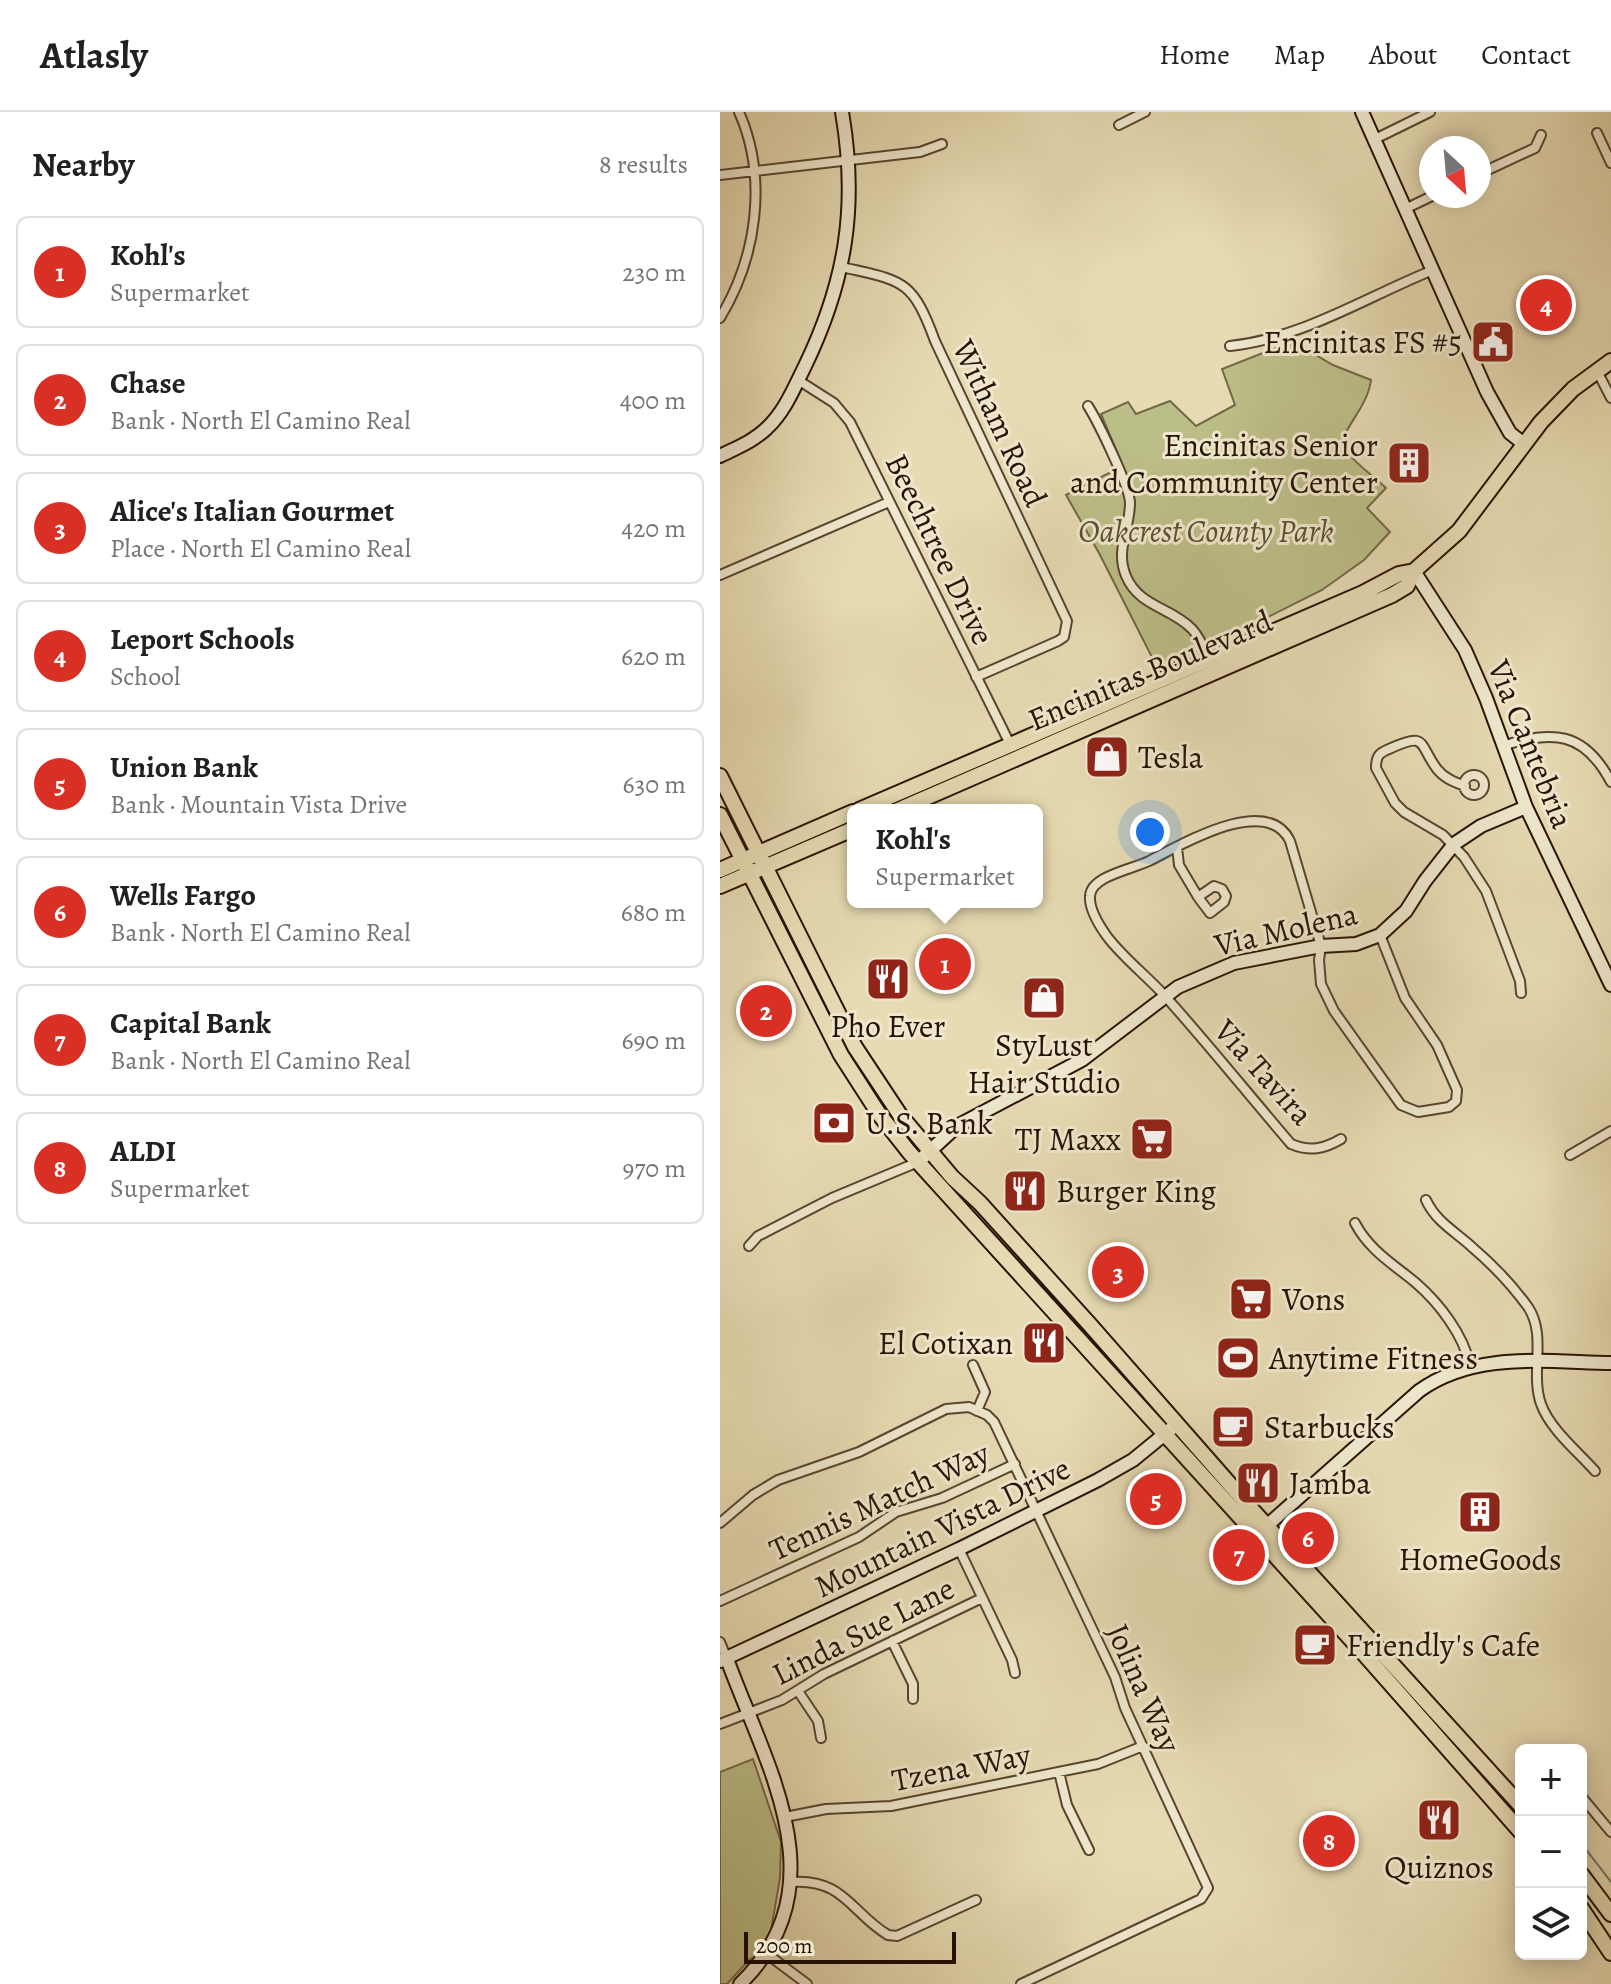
<!DOCTYPE html>
<meta charset="utf-8">
<style>
body{margin:0;font-family:Alegreya,serif;background:#f2f2f2;color:#202124}
.controls{position:absolute;right:24px;bottom:24px;display:grid;overflow:hidden;border-radius:12px;box-shadow:0 4px 20px #0003}
.controls button{width:72px;height:72px;display:grid;place-items:center;padding:0;border:0;border-bottom:2px solid #e0e0e0;background:#fff;color:#202124;font:40px sans-serif}
.compass{position:absolute;left:699px;top:24px;width:72px;height:72px;border-radius:50%;background:#fff;box-shadow:0 4px 20px #0003;rotate:154deg}
.scale{position:absolute;left:24px;bottom:20px;width:212px;box-sizing:border-box;padding-left:8px;border:4px solid #281303;border-top:0;font-size:22px;line-height:28px;white-space:nowrap;color:#281303;-webkit-text-stroke:6px #efe8ce;paint-order:stroke}
.you{position:absolute;left:430px;top:720px;width:28px;height:28px;margin:-20px;border:6px solid #fff;border-radius:50%;background:#1a73e8;box-shadow:0 0 0 12px #1a73e833}
.badge{display:grid;place-items:center;width:52px;height:52px;border-radius:50%;background:#d93025;color:#fff;font-size:26px;font-weight:700}
.pin{position:absolute;translate:-50% -50%;border:4px solid #fff;box-shadow:0 2px 8px #0006}
.popup{position:absolute;left:127px;top:692px;width:196px;height:104px;box-sizing:border-box;display:grid;place-content:center;border-radius:12px;background:#fff;filter:drop-shadow(0 2px 6px #0005);font-size:26px;white-space:nowrap;color:#757577}
.popup b{font-size:30px;color:#202124}
.popup::after{content:'';position:absolute;left:50%;top:100%;margin-left:-16px;border:16px solid transparent;border-top-color:#fff}
.list{margin:0;padding:0;list-style:none}
h2{display:flex;justify-content:space-between;align-items:center;height:104px;margin:0;padding:0 32px;font-size:34px}
h2 small{font-size:26px;font-weight:400;color:#757577}
.list li{display:grid;grid-template-columns:52px 1fr auto;gap:24px;align-items:center;box-sizing:border-box;height:112px;margin:0 16px 16px;padding:0 16px;border:2px solid #e0e0e0;border-radius:12px}
.list b{display:block;font-size:30px;white-space:nowrap}
.list p{margin:0;font-size:26px;white-space:nowrap;color:#757577}
.list em{font-size:26px;font-style:normal;color:#757577}
.icon{flex:none;width:44px;height:44px;fill:none;stroke:currentColor;stroke-width:2;stroke-linecap:round;stroke-linejoin:round}
.map{position:relative;flex:none;width:891px;height:1872px;overflow:hidden}
header{display:flex;align-items:center;gap:48px;box-sizing:border-box;height:112px;padding:0 40px;background:#fff;border-bottom:2px solid #e0e0e0}
header strong{font-size:38px}
nav{display:flex;gap:44px;margin-inline-start:auto;font-size:28px}
main{display:flex}
aside{flex:1;background:#fff}
.map>svg:first-child{display:block}
.green{fill:#bcbe88;stroke:#726846;stroke-width:2}
.lines{fill:none;stroke-linecap:round;stroke-linejoin:round}
.stream{stroke:#6b7868;stroke-width:2}
.street-casing{stroke:#58452f;stroke-width:12}
.secondary-casing{stroke:#281303;stroke-width:16}
.primary-casing{stroke:#281303;stroke-width:18}
.street{stroke:#efe8ce;stroke-width:8}
.secondary{stroke:#efe8ce;stroke-width:12}
.primary{stroke:#e7dbb3;stroke-width:14}
.labels{text-anchor:middle;stroke-width:6;stroke-linejoin:round;paint-order:stroke}
.poi-label{font-size:32px;fill:#281303;stroke:#efe8ce;text-anchor:start}
.street-label{font-size:32px;fill:#281303;stroke:#efe8ce}
.park-label{font-size:32px;font-style:italic;fill:#5c4f32;stroke:#efe8ce}
</style>
<header>
<strong>Atlasly</strong>
<nav><a>Home</a><a>Map</a><a>About</a><a>Contact</a></nav>
</header>
<main>
<aside>
<h2>Nearby<small>8 results</small></h2>
<ul class="list">
<li><span class="badge">1</span><div><b>Kohl's</b><p>Supermarket</p></div><em>230 m</em></li>
<li><span class="badge">2</span><div><b>Chase</b><p>Bank · North El Camino Real</p></div><em>400 m</em></li>
<li><span class="badge">3</span><div><b>Alice's Italian Gourmet</b><p>Place · North El Camino Real</p></div><em>420 m</em></li>
<li><span class="badge">4</span><div><b>Leport Schools</b><p>School</p></div><em>620 m</em></li>
<li><span class="badge">5</span><div><b>Union Bank</b><p>Bank · Mountain Vista Drive</p></div><em>630 m</em></li>
<li><span class="badge">6</span><div><b>Wells Fargo</b><p>Bank · North El Camino Real</p></div><em>680 m</em></li>
<li><span class="badge">7</span><div><b>Capital Bank</b><p>Bank · North El Camino Real</p></div><em>690 m</em></li>
<li><span class="badge">8</span><div><b>ALDI</b><p>Supermarket</p></div><em>970 m</em></li>
</ul>
</aside>
<div class="map">
<svg width="891" height="1872" viewBox="0 0 891 1872">
<rect width="100%" height="100%" fill="#e7dbb3"/>
<filter id="stains"><feTurbulence type="fractalNoise" baseFrequency=".0025" numOctaves="4"/><feColorMatrix values="0 0 0 0 .2 0 0 0 0 .09 0 0 0 0 .02 0 0 0 .5 -.17"/></filter>
<radialGradient id="worn" r=".72"><stop offset=".6" stop-color="#630" stop-opacity="0"/><stop offset="1" stop-color="#630" stop-opacity=".3"/></radialGradient>
<path class="green" d="M577,232l36,21 38,15c-3,24 -22,42 -31,64 13,18 30,29 46,44l-19,20 23,24 -26,28 -42,30 -106,53 -58,26 -59,-116 -33,-58 57,-29 -22,-52 27,-12 8,12 34,-13 26,25 39,-21 -13,-36 51,-20z
M33,1647l28,83 -1,36 -13,76 -17,5 -23,25h-7v-212z"/>
<g class="lines">
<path class="stream" d="M861,1731l30,39"/>
<g class="street-casing">
<path id="street" d="M399,13l26,-13
M877,21l14,30
M655,27l55,-27
M759,62l56,-26 6,-13
M0,63l200,-23 22,-8
M685,97l27,-13
M122,155c60,14 70,11 93,74l132,280 -3,16 -6,4 -82,36
M0,206c37,-61 48,-140 19,-206
M510,234c73,-8 136,-49 203,-76
M877,259l14,27
M78,268l36,23 16,19 161,324
M368,294c10,16 42,81 42,97 0,26 -15,47 -4,73 13,31 45,31 66,53 8,8 13,22 18,32
M0,463l169,-73
M782,634c51,-16 82,-15 109,36
M744 673a10 10 0 1 1 20 0a10 10 0 1 1-20 0Z
M745,674c-11,-4 -21,-8 -28,-17 -19,-25 -9,-38 -48,-20 -10,4 -13,7 -13,19l19,35 9,9 39,23 21,22 22,34 34,90 1,12
M457,735l2,18 19,32
M494,774l8,3 4,7 -2,6 -14,11 -12,-16z
M621,1027c-17,10 -31,13 -50,5 -42,-49 -83,-100 -126,-148 -19,-21 -43,-39 -59,-61 -7,-10 -17,-27 -16,-39 1,-20 43,-27 59,-35 32,-16 118,-68 141,-20l31,105 -2,14 2,24 13,27 67,94 17,7 31,-5 7,-6 1,-11 -20,-45 -32,-47 -25,-63
M850,1043l41,-24
M706,1088c10,22 30,32 47,48 20,17 39,37 55,59 19,28 2,66 13,97 9,25 36,47 54,67
M635,1111c14,27 38,41 61,60 23,20 48,52 54,83
M29,1134l9,-10 74,-38 86,-36
M253,1253l12,27 -8,19
M0,1411l33,-28 25,-15 81,-28 87,-43 23,-2 18,8 7,7 121,255 10,31 83,180 -7,11 -180,85
M239,1437l53,111 3,13
M0,1489l139,-64 37,-25 46,-14 73,-34
M172,1529l21,43v15
M0,1530l7,17
M78,1579l20,30 3,17
M0,1612l62,-24 42,-26 158,-76
M339,1660l8,33 22,45
M861,1684l30,36
M65,1705l41,-8 65,-3 207,-42 45,-18
M71,1770c53,-4 60,31 97,53l9,1 79,-36
M47,1842l40,30"/>
</g>
<g class="secondary-casing">
<path id="secondary" d="M642,0l125,280 23,41 14,11
M0,344c16,-8 34,-15 47,-28 18,-17 27,-40 38,-62 41,-85 53,-160 37,-254
M694,459l51,79 21,48 40,109 85,178
M198,1050l39,-36 125,-66 96,-73 56,-24 87,-17 35,-2 24,-9 26,-24 19,-30 29,-37 27,-18 45,-19
M542,1418l157,-139c55,-40 127,-29 192,-28
M7,1547c39,107 114,227 13,325
M0,1549l239,-112 139,-69 35,-20 44,-36"/>
</g>
<g class="primary-casing">
<path id="primary" d="M0,664l135,271 45,68 52,62 28,26 111,123 164,187 266,293
M139,698l504,-217 36,-19 15,-3
M178,698l494,-215 15,-9 7,-15 45,-40 82,-109 32,-33 38,-28
M0,703l121,240 38,59 30,38 449,495 163,185
M0,758l133,-58
M0,774l133,-57
M861,1762l30,40
M861,1796l30,45"/>
</g>
<use href="#street" class="street"/>
<use href="#secondary" class="secondary"/>
<use href="#primary" class="primary"/>
</g>
<defs>
<g id="civic-square" transform="scale(2.3)"><rect x="-9" y="-9" width="18" height="18" rx="4" fill="#8f2418" stroke="#efe8ce"/><path d="M-.6-6.5H3V-4.5H.6V-3L4-1V1h2V6H-6V1h2V-1L-.6-3ZM-1.2 2.5V6h2.4V2.5Z" fill="#fff"/></g>
<g id="building-square" transform="scale(2.3)"><rect x="-9" y="-9" width="18" height="18" rx="4" fill="#8f2418" stroke="#efe8ce"/><path d="M-4-6H4V6H1V3H-1V6H-4ZM-2.5-4.3h1.7v1.8h-1.7ZM.8-4.3h1.7v1.8H.8ZM-2.5-1h1.7V.8h-1.7ZM.8-1h1.7V.8H.8Z" fill="#fff"/></g>
<g id="shop-square" transform="scale(2.3)"><rect x="-9" y="-9" width="18" height="18" rx="4" fill="#8f2418" stroke="#efe8ce"/><path d="M-5-2.5h2.3a2.7 3.5 0 0 1 5.4 0H5L5.5 6h-11ZM-1.5-2.5h3a1.5 2.3 0 0 0-3 0Z" fill="#fff"/></g>
<g id="restaurant-square" transform="scale(2.3)"><rect x="-9" y="-9" width="18" height="18" rx="4" fill="#8f2418" stroke="#efe8ce"/><path d="M-5-6h1v4h1v-4h1v4h1v-4h1v5L-1.5 .5V6h-2V.5L-5-1ZM5-6V6H3V1.5H1.5Q1.5-4 5-6Z" fill="#fff"/></g>
<g id="bank-square" transform="scale(2.3)"><rect x="-9" y="-9" width="18" height="18" rx="4" fill="#8f2418" stroke="#efe8ce"/><path d="M-6-4H6V4H-6ZM0-2.3a2.3 2.3 0 1 0 0 4.6a2.3 2.3 0 1 0 0-4.6Z" fill="#fff"/></g>
<g id="supermarket-square" transform="scale(2.3)"><rect x="-9" y="-9" width="18" height="18" rx="4" fill="#8f2418" stroke="#efe8ce"/><path d="M-6-5.5h2.5l.6 2H6L4.5 2H-2.5L-4.4-4H-6ZM-1.5 3.2a1.3 1.3 0 1 0 .1 0ZM3 3.2a1.3 1.3 0 1 0 .1 0Z" fill="#fff"/></g>
<g id="stadium-square" transform="scale(2.3)"><rect x="-9" y="-9" width="18" height="18" rx="4" fill="#8f2418" stroke="#efe8ce"/><path d="M0-5a6.5 5 0 1 0 0 10a6.5 5 0 1 0 0-10ZM-3.5-1.8h7v3.6h-7Z" fill="#fff"/></g>
<g id="cafe-square" transform="scale(2.3)"><rect x="-9" y="-9" width="18" height="18" rx="4" fill="#8f2418" stroke="#efe8ce"/><path d="M-5.5-4.5H6V0H3Q3 3.5 0 3.5H-2.5Q-5.5 3.5-5.5 0ZM3-3.2v2h1.7v-2ZM-6 4.5H4V6H-6Z" fill="#fff"/></g>
</defs>
<g fill-rule="evenodd">
<use href="#civic-square" x="773" y="230"/>
<use href="#building-square" x="689" y="351"/>
<use href="#shop-square" x="387" y="645"/>
<use href="#restaurant-square" x="168" y="867"/>
<use href="#shop-square" x="324" y="886"/>
<use href="#bank-square" x="114" y="1011"/>
<use href="#supermarket-square" x="432" y="1027"/>
<use href="#restaurant-square" x="305" y="1079"/>
<use href="#supermarket-square" x="531" y="1187"/>
<use href="#restaurant-square" x="324" y="1231"/>
<use href="#stadium-square" x="518" y="1246"/>
<use href="#cafe-square" x="513" y="1315"/>
<use href="#restaurant-square" x="538" y="1371"/>
<use href="#building-square" x="760" y="1400"/>
<use href="#cafe-square" x="595" y="1533"/>
<use href="#restaurant-square" x="719" y="1708"/>
</g>
<g class="labels">
<g class="poi-label">
<text x="742" y="241" text-anchor="end">Encinitas FS #5</text>
<text x="658" y="344" text-anchor="end">Encinitas Senior<tspan x="658" dy="37">and Community Center</tspan></text>
<text x="418" y="656">Tesla</text>
<text x="168" y="925" text-anchor="middle">Pho Ever</text>
<text x="324" y="944" text-anchor="middle">StyLust<tspan x="324" dy="37">Hair Studio</tspan></text>
<text x="145" y="1022">U.S. Bank</text>
<text x="401" y="1038" text-anchor="end">TJ Maxx</text>
<text x="336" y="1090">Burger King</text>
<text x="562" y="1198">Vons</text>
<text x="293" y="1242" text-anchor="end">El Cotixan</text>
<text x="549" y="1257">Anytime Fitness</text>
<text x="544" y="1326">Starbucks</text>
<text x="569" y="1382">Jamba</text>
<text x="760" y="1458" text-anchor="middle">HomeGoods</text>
<text x="626" y="1544">Friendly's Cafe</text>
<text x="719" y="1766" text-anchor="middle">Quiznos</text>
</g>
<g class="street-label">
<text transform="translate(280 311) rotate(65)" y="11">Witham Road</text>
<text transform="translate(220 437) rotate(64)" y="11">Beechtree Drive</text>
<text transform="translate(430 558) rotate(-23)" y="11">Encinitas Boulevard</text>
<text transform="translate(811 632) rotate(68)" y="11">Via Cantebria</text>
<text transform="translate(566 817) rotate(-13)" y="11">Via Molena</text>
<text transform="translate(544 960) rotate(48)" y="11">Via Tavira</text>
<text transform="translate(159 1389) rotate(-25)" y="11">Tennis Match Way</text>
<text transform="translate(222 1415) rotate(-26)" y="11">Mountain Vista Drive</text>
<text transform="translate(143 1519) rotate(-27)" y="11">Linda Sue Lane</text>
<text transform="translate(424 1576) rotate(66)" y="11">Jolina Way</text>
<text transform="translate(241 1655) rotate(-11)" y="11">Tzena Way</text>
</g>
<g class="park-label">
<text x="486" y="430">Oakcrest County Park</text>
</g>
</g>
<rect width="100%" height="100%" filter="url(#stains)"/>
<rect width="100%" height="100%" fill="url(#worn)"/>
</svg>
<div class="controls">
<button>+</button>
<button>−</button>
<button><svg class="icon" aria-label="layers" viewBox="0 0 24 24"><path d="M12 4l9 5-9 5-9-5zM3 14l9 5 9-5"/></svg></button>
</div>
<svg class="compass" viewBox="-18 -18 36 36"><path d="M0-13l5 13h-10z" fill="#e53935"/><path d="M0 13l5-13h-10z" fill="#757577"/></svg>
<div class="scale">200 m</div>
<div class="you"></div>
<div class="pin badge" style="left:225px;top:852px">1</div>
<div class="popup"><b>Kohl's</b>Supermarket</div>
<div class="pin badge" style="left:46px;top:899px">2</div>
<div class="pin badge" style="left:398px;top:1160px">3</div>
<div class="pin badge" style="left:826px;top:193px">4</div>
<div class="pin badge" style="left:436px;top:1387px">5</div>
<div class="pin badge" style="left:588px;top:1426px">6</div>
<div class="pin badge" style="left:519px;top:1443px">7</div>
<div class="pin badge" style="left:609px;top:1729px">8</div>
</div>
</main>
